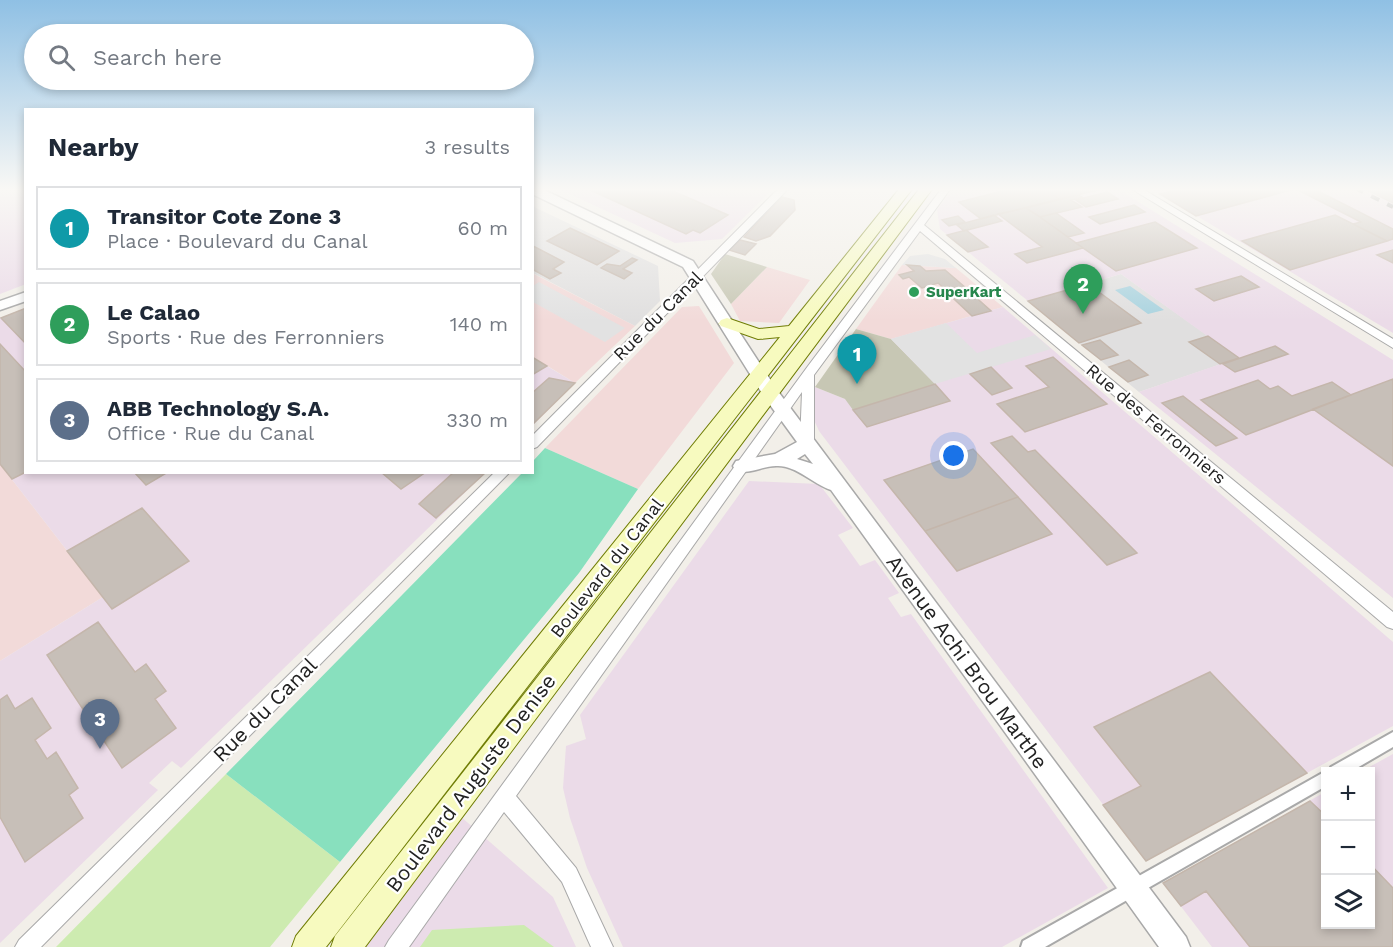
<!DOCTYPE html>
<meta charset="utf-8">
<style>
body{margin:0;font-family:"Work Sans",sans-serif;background:#f2f2f3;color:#1f2937}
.controls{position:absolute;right:18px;bottom:18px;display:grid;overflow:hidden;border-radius:0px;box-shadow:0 3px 9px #0003}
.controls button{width:54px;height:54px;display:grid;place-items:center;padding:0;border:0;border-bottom:2px solid #e0e1e3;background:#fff;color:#1f2937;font:30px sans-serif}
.you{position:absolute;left:954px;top:456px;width:21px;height:21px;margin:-15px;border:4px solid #fff;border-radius:50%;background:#1a73e8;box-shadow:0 0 0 9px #1a73e833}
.badge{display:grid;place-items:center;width:39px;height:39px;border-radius:50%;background:#111827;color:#fff;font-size:20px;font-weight:700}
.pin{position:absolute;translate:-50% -50px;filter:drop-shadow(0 2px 3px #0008)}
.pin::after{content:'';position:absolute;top:32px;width:21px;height:18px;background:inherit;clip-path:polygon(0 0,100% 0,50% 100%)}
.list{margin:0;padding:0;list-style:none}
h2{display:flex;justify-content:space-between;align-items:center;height:78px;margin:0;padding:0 24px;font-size:26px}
h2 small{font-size:20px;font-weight:400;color:#747a83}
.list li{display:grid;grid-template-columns:39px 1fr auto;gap:18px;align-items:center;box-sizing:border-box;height:84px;margin:0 12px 12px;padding:0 12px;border:2px solid #e0e1e3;border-radius:0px}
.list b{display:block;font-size:22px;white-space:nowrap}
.list p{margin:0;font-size:20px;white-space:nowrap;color:#747a83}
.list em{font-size:20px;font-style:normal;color:#747a83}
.icon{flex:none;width:33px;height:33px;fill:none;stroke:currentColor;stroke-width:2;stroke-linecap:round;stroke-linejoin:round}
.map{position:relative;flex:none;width:1393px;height:947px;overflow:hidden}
.search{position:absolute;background:#fff;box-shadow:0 3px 9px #0003;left:24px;top:24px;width:510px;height:66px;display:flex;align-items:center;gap:15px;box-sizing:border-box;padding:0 21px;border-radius:33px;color:#747a83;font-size:22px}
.panel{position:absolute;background:#fff;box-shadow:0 3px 9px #0003;left:24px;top:108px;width:510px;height:366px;border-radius:0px}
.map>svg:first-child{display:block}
.residential{fill:#e0dfdf}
.commercial{fill:#f2dad9}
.industrial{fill:#ebdbe8}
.construction{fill:#c7c7b4}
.grass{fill:#cdebb0}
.pitch{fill:#88e0be}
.parking{fill:#e2e2e2}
.water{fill:#aad3df}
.building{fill:#c7bfb8;stroke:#c4b6ab;stroke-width:1.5}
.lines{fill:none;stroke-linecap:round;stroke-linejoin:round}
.pedestrian-casing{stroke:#a9a9a9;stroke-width:4}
.minor-casing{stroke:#a9a9a9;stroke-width:2}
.tertiary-casing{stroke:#a9a9a9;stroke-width:3}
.secondary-casing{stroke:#707d05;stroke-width:2}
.pedestrian{fill:#fff;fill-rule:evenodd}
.minor{fill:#fff;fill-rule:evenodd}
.tertiary{fill:#fff;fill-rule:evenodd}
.secondary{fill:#f7fabf;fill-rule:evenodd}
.rail{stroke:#707070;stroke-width:4;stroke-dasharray:9 9;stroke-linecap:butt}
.leisure-dot{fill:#2e9e5b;stroke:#fff;stroke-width:2}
.labels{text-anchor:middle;stroke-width:4.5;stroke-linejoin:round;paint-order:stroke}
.far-leisure-label{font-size:15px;font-weight:bold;fill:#27864d;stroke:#fff;text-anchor:start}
.street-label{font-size:18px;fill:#222;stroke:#fff}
.near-street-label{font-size:21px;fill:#222;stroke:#fff}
</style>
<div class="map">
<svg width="1393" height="947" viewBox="0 0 1393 947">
<rect width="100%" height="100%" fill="#f2efe9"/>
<path class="residential" d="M532,206l126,60 2,35 -25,25 -102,-53z
M1121,274l118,84 -100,34 -111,-91z"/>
<path class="commercial" d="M902,265l54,3 47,39 -112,32 -35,-10z
M767,267l43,13 -31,43 -39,-2 -9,-17z
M532,273l103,53 -60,57 -42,-26z
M699,306l35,57 -96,126 -93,-41 137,-141z
M0,464l103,133 -103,64z"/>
<path class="industrial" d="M0,188h25l1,96 -26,10z
M557,188h217l-52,51 -47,4z
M953,188h163l277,172v238l-254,-206 99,-34 -117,-84 -93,27 -88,-72 -3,-19z
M1150,188h213l30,15v130z
M1003,307l390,335v84l-247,135 -327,-430 -5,-11 1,-33 30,12 89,-14 -43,-46z
M25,308l1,164 459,1 -304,295 -9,-7 -23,22 9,7 -158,153v-282l103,-64 -103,-133v-146z
M532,357l43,26 -42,42h-1z
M749,481l70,3 34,44 -15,7 22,31 15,-6 24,33 -11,5 13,19 10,-3 197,274 -106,59h-379l-36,-79 -17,-50 -7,-30 3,-42 20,-7 -6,-24z
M1393,754v193h-181l-49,-64 162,-91 1,132h44v-152l-8,-1z
M460,816l93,81 23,50h-214z"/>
<path class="construction" d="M725,254l42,13 -36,37 -20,-30z
M856,329l35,10 44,45 -82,26 -8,-11 -30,-12z"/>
<path class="grass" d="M226,774l114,88 -70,85h-214z
M524,925l30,22h-134l12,-17z"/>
<path class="pitch" d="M545,448l93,41 -59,84 -239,289 -114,-88 296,-301 10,-1 1,-11z"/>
<path class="parking" d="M928,254l17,5 11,9 -54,-3 8,-9z
M539,282l86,46 -20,14 -72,-40v-16z
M946,323l31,30 58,-18 16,14 -116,35 -44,-45z"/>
<path class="water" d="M1130,286l34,24 -16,4 -33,-24z"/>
<path class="building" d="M586,188h80l62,27 -28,18 -7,-3 -7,4z
M1014,188h29l16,11 -78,20 -22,-17z
M1043,188h53l2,2 -39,9z
M1184,188h114l-102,28 -36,-22z
M1312,188l81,41v10l-6,2 -34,-17 8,-2 -65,-33z
M1363,188h30v15z
M1107,192l11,7 -32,8 -10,-7z
M1078,195l4,2 -11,3 11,7 -42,10 -14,-9z
M782,197l12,3 1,10 -25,26 -14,5 -12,-4z
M1134,205l11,7 -45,12 -11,-7z
M1026,208l14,9 43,31 -56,15 -12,-9 27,-7 -44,-33z
M1056,213l28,20 -16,4 -28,-20z
M994,215l8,6 -38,10 -7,-6z
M1335,215l52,26 -97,29 -48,-29z
M958,216l7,6 -16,4 -7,-6z
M1155,222l42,26 -81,23 -40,-28z
M570,228l49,23 -22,14 -50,-24z
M966,230l22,17 -20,5 -21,-17z
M740,240l16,4 -11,11 -16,-5z
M533,246l31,16 -11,7 8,4 -11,6 -18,-10z
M1393,250v13l-16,-8z
M632,258l5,2 -14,9 9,4 -8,6 -23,-11 6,-4 13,2z
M907,265l13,1 6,5 19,-1 22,19 -16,5 -13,-11 -16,5 -13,-11 -6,2 -4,-4 15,-4z
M1241,276l18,11 -45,14 -18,-12z
M1088,284l53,39 -62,20 -51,-42z
M971,293l20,18 -19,5 -19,-18z
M26,308v36l-25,-26z
M1208,336l31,22 -19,6 -31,-22z
M1100,340l18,15 -17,5 -19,-15z
M0,344l26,28v100l-14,7 -12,-15z
M1275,346l13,8 -53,18 -12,-8z
M532,357l15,9 -15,9z
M1053,357l54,47 -82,28 -28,-28 52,-17 -23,-21z
M1129,360l19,15 -20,7 -19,-15z
M991,367l21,21 -20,7 -22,-21z
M549,378l26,5 -43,42v-32z
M1393,379v87l-80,-57z
M1258,380l12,9 8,-3 14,10 40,-14 19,13 -105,40 -45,-35z
M935,384l15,17 -83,26 -14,-17z
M1183,396l54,42 -21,8 -54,-43z
M1012,436l16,16 7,-2 102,103 -30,12 -116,-122z
M973,449l45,48 -93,34 -41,-51z
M134,472h34l-22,13z
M381,472h45l-25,17z
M454,472l30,2 -48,44 -17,-14z
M1018,497l34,37 -95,37 -32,-40z
M142,508l47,53 -77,48 -45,-58z
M98,622l37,50 11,-8 20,27 -11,8 21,29 -54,40 -75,-113z
M1210,672l97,101 -161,88 -43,-56 38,-19 -47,-59z
M7,695l8,14 17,-11 19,30 -16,12 12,19 9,-7 22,36 -9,7 14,23 -58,44 -25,-45v-117z
M1310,801l16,15v108h44v-60l23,24v59h-143l-44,-56 -25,15 -18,-23z"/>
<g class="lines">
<g class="pedestrian-casing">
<path id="pedestrian" d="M1393,732v15l-43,25h-21l2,-5z
M1326,771l2,1h-2v14l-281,161h-24l2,-6z"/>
</g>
<g class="minor-casing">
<path id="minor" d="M779,188h10l-252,259 -5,2v-13z
M942,188h9l-27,37 469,387v17l-6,-2 -467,-396 -106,144v68l-2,3h-10l-2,-3 2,-51 -286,404 60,72 37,79h-22l-29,-65 -58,-70 -95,135h-24l4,-7 419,-574z
M1130,188h11l252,151v9z
M495,472h15l-469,475h-26l4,-7z"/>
</g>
<g class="tertiary-casing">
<path id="tertiary" d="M532,188h8l153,73 84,129 409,547 4,10h-31l-328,-457c-18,-6 -34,-24 -53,-24 -14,-1 -28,9 -42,5l-3,-5 3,-5 39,-7 22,-12 -32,-44 -82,-131 -151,-73zM805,454l8,10 -16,-5z
M26,292v9l-26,9v-9z"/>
</g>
<g class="secondary-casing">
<path id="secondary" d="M900,188h13l-587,759h-34l4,-11 484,-599 -22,2 -37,-13 -2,-3 2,-3 6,-2 32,11 30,-3z
M920,188h13l-568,759h-34l4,-11z"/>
</g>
<use href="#pedestrian" class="pedestrian"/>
<use href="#minor" class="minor"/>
<use href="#tertiary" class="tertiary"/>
<use href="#secondary" class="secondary"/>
<path class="rail" d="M1355,188l38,19"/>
</g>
<linearGradient id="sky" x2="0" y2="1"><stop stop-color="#8fc0e4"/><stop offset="0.59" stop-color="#f9f8f5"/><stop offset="1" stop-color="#f9f8f5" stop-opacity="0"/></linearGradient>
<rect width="1393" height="321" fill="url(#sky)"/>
<circle class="leisure-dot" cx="914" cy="292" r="6"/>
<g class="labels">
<g class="far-leisure-label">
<text x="926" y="297">SuperKart</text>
</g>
<g class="street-label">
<text transform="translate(658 316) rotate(-45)" y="6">Rue du Canal</text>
<text transform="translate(1156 424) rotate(40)" y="6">Rue des Ferronniers</text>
<text transform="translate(607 568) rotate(-52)" y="6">Boulevard du Canal</text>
</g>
<g class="near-street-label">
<text transform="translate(967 662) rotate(54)" y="7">Avenue Achi Brou Marthe</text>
<text transform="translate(265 710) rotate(-45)" y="7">Rue du Canal</text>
<text transform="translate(471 783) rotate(-53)" y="7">Boulevard Auguste Denise</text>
</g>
</g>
</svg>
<div class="controls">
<button>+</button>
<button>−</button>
<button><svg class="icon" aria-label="layers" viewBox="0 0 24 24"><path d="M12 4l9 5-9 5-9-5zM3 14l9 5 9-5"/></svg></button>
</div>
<div class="you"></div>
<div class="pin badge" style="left:857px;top:384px;background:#0f9aa8">1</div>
<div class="pin badge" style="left:1083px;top:314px;background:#2e9e5b">2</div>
<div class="pin badge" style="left:100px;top:749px;background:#5c6f8a">3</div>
<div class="search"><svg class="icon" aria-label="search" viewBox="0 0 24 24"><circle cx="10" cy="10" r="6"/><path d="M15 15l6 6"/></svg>Search here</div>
<section class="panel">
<h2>Nearby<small>3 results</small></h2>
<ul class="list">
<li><span class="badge" style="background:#0f9aa8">1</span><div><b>Transitor Cote Zone 3</b><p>Place · Boulevard du Canal</p></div><em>60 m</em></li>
<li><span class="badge" style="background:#2e9e5b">2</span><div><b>Le Calao</b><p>Sports · Rue des Ferronniers</p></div><em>140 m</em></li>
<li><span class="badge" style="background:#5c6f8a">3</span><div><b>ABB Technology S.A.</b><p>Office · Rue du Canal</p></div><em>330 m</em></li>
</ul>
</section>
</div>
